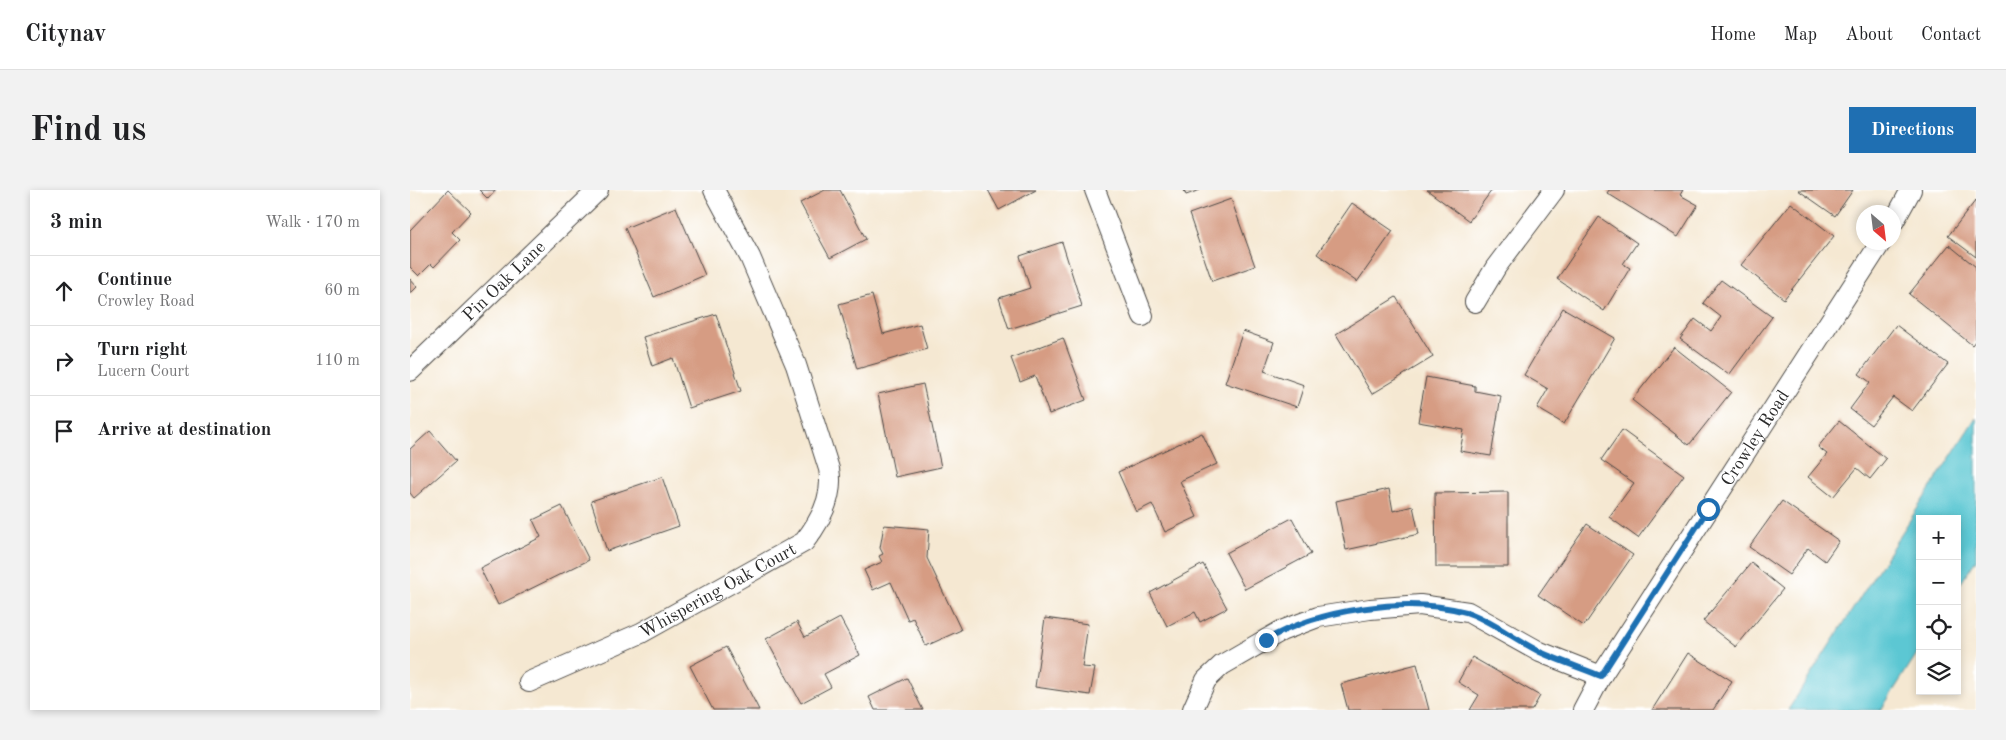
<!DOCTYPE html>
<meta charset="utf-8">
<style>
body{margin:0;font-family:"Old Standard TT",serif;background:#f2f2f2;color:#202124}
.controls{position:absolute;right:15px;bottom:15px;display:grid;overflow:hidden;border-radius:0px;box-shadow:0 2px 8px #0003}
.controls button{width:45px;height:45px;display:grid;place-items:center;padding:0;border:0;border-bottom:1px solid #e0e0e0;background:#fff;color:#202124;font:25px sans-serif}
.compass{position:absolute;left:1446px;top:15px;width:45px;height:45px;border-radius:50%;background:#fff;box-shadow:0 2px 8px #0003;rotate:152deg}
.stop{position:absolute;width:15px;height:15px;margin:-11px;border:4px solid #1f6fb2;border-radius:50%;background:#fff}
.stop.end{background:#1f6fb2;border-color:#fff;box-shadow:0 1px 5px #0008}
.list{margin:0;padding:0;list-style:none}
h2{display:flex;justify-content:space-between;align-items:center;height:65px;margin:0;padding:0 20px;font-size:21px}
h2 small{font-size:16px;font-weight:400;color:#757577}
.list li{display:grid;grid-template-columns:32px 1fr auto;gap:15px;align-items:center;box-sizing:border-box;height:70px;padding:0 20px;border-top:1px solid #e0e0e0}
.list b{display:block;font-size:19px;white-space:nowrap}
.list p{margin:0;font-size:16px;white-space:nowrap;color:#757577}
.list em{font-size:16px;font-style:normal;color:#757577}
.icon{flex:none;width:28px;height:28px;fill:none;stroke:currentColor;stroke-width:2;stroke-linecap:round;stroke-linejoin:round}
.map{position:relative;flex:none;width:1566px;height:520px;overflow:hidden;border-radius:0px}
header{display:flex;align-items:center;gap:30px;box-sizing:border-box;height:70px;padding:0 25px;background:#fff;border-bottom:1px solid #e0e0e0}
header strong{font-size:24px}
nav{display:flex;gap:28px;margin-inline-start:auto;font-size:18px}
.intro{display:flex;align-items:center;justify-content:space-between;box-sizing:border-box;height:120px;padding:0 30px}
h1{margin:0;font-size:35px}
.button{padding:12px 22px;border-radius:0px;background:#1f6fb2;color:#fff;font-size:18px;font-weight:700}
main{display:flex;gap:30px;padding:0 30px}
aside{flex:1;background:#fff;border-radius:0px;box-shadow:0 2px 8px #0003}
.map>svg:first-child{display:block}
.water{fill:#5bc7d3;stroke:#43797f}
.building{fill:#d69c83}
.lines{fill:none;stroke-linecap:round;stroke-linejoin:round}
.street-casing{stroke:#494744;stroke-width:22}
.street{stroke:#fff;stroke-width:20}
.route{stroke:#1f6fb2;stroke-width:6}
.labels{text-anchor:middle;stroke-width:4;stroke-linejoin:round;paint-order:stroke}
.street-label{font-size:18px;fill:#2b2b2b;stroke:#fff}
</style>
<header>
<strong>Citynav</strong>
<nav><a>Home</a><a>Map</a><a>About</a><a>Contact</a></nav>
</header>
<div class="intro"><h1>Find us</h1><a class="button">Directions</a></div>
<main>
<aside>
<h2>3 min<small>Walk · 170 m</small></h2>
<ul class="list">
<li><svg class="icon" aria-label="ahead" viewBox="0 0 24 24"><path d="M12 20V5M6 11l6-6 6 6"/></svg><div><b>Continue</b><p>Crowley Road</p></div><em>60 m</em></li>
<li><svg class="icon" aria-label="right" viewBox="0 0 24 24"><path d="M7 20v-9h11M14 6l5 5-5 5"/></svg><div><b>Turn right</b><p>Lucern Court</p></div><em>110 m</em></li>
<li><svg class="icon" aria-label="arrive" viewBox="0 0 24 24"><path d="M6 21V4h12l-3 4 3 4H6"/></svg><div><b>Arrive at destination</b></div></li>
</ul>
</aside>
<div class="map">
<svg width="1566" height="520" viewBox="0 0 1566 520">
<rect width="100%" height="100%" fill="#fff"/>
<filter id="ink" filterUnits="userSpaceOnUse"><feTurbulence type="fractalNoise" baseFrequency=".02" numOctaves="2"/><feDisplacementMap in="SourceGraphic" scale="10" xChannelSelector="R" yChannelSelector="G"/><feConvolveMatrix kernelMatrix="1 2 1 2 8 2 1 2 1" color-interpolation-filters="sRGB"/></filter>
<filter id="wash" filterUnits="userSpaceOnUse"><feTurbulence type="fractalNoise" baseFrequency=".0096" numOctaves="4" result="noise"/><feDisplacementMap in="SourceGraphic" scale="20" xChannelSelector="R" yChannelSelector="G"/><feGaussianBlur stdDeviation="1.12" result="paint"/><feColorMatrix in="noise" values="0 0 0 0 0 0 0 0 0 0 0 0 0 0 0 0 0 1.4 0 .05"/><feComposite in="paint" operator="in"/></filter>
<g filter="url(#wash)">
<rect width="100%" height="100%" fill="#f5e8d2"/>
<path class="water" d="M1566,227v143l-19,29v-70h-37v130l-39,61h-93z"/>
<g id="blocks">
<path class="building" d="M38,0l23,22 -19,20 8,8 -26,27 -3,-3 -12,12 -9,-9v-37z
M69,0h17l-8,9z
M415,0h15l26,49 -36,19 -30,-55z
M578,0h48l-37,20z
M774,0h16l-14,5z
M1017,0h65l-23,31z
M1199,0h74l-3,5 18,10 -20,32 -71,-44z
M1388,0h55l-18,26z
M821,9l24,67 -43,15 -23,-67z
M1566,10v57l-28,-21z
M942,13l41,28 -36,51 -40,-28z
M1381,13l43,33 -50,63 -43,-34z
M266,17l29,68 -51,22 -29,-69z
M1189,27l38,26 -14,21 7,4 -26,43 -47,-32z
M652,52l20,64 -73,23 -10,-31 31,-10 -10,-32z
M1539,55l27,22v73l-4,5 -63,-51z
M0,89l7,8 -7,7z
M1311,90l51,37 -43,58 -49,-36 15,-20 16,12 10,-14 -18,-14z
M462,105l11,39 37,-10 7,25 -70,20 -18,-65z
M986,107l37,60 -61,37 -36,-60z
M1153,118l52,30 -51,86 -27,-16 11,-19 -24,-14z
M306,124l25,77 -52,17 -16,-50 -21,8 -9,-29z
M1486,135l52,39 -36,47 -19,-14 -22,28 -21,-16 20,-27 -11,-8z
M833,141l31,11 -10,29 40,14 -7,22 -72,-24z
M653,148l23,62 -37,14 -14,-38 -15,6 -9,-24z
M1264,157l57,45 -42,53 -57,-45z
M1016,187l49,9v5l26,5 -10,60 -31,-5 4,-21 -46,-8z
M513,194l18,83 -46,10 -17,-83z
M1429,231l47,38 -16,20 -13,-11 -24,29 -25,-20 19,-23 -9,-7z
M1212,240l62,45 -46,63 -29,-21 25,-34 -33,-23z
M20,241l26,30 -42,37 -4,-5v-44z
M792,243l15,31 -37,17 17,36 -32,15 -13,-28 -16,8 -18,-40z
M252,287l17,49 -72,25 -16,-50z
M979,299l4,22 20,-5 6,28 -73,16 -10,-49z
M1098,302v75h-72l-1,-74z
M1372,311l57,40 -14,20 -17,-13 -19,27 -40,-28z
M152,316l27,54 -91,45 -18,-37 61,-31 -8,-17z
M882,328l19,36 -66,35 -19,-36z
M1177,334l46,31 -49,71 -46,-31z
M474,335l45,4 -2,29 34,72 -35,16 -13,-28 -5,2 -17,-38 -18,8 -9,-20 18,-8 -3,-6 4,-2 -3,-6z
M1341,373l32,26 -47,58 -33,-26z
M793,374l24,44 -27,14 -5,-10 -28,14 -17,-33z
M430,428l20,37 -36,19 7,13 -30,16 -35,-64 31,-17 8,15z
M635,428l43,6 -6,43 13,1 -5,27 -55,-8z
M316,457l30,57 3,6h-46l-23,-44z
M1278,463l44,28 -19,29h-61z
M1062,467l68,39 -8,14h-62l9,-15 -21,-13z
M1007,474l12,46h-81l-7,-26z
M497,488l16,32h-48l-6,-13z"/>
</g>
</g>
<g filter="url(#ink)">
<use href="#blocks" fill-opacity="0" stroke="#494744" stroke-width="1"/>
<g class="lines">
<g class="street-casing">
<g id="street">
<path d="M685,0l48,126"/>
<path d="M1484,31l17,-31"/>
<path d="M1065,112l21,-35 58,-77"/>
<path id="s1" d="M0,181l188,-181"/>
<path id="s2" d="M119,492l112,-49 163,-91c16,-20 30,-46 25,-73l-33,-104 -46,-108 -36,-67"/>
<path d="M783,519l13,-29 16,-15 59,-34 37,-14 52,-8 50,-4 48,7 72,40 61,24"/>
<path id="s3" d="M1173,520l18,-34 280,-434"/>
</g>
</g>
<use href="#street" class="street"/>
</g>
</g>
<g class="lines" filter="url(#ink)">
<path class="route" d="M856,450c53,-31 141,-44 200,-28 21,6 53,30 74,40 20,9 41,16 61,24l107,-167"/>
</g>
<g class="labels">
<g class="street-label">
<text dy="6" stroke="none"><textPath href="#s1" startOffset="130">Pin Oak Lane</textPath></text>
<text dy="6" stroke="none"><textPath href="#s3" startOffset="322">Crowley Road</textPath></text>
<text dy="6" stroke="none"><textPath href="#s2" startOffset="210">Whispering Oak Court</textPath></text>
</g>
</g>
</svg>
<div class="controls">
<button>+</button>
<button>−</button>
<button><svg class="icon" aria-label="locate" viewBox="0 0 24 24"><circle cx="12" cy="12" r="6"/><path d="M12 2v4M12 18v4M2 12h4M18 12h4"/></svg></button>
<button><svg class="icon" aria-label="layers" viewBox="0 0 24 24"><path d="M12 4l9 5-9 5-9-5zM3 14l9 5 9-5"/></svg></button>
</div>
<svg class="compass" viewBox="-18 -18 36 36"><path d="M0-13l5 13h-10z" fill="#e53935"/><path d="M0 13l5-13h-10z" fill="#757577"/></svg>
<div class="stop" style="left:1298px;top:319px"></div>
<div class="stop end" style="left:856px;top:450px"></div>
</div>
</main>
